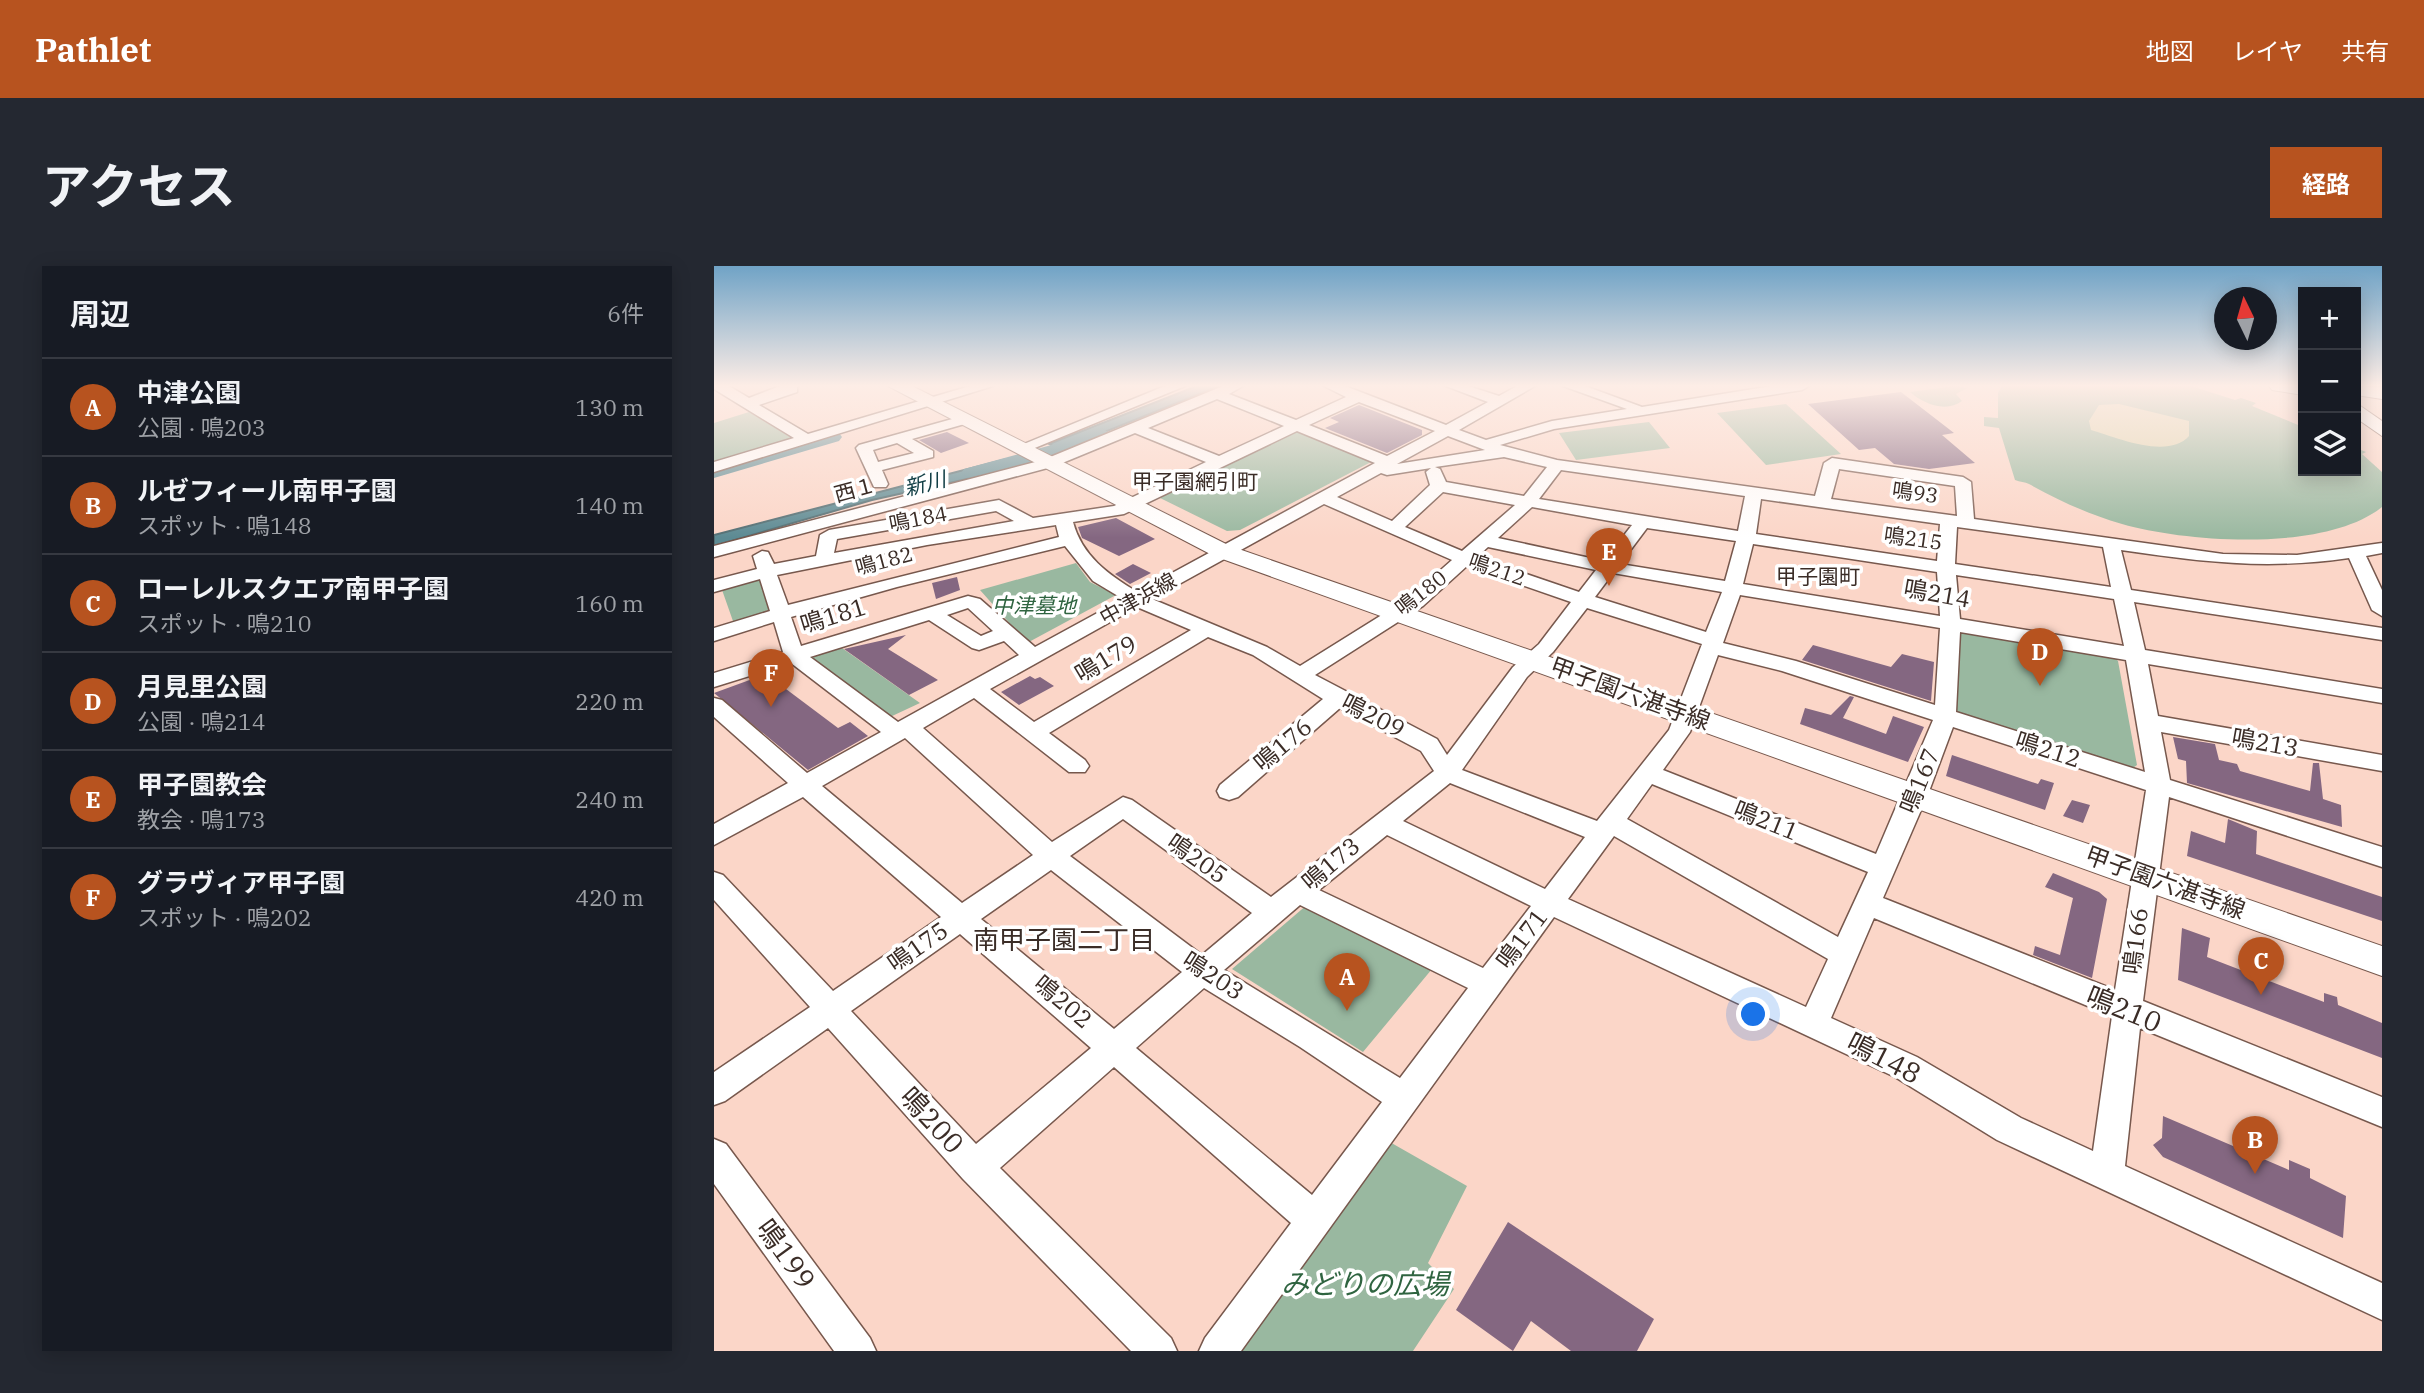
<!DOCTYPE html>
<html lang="ja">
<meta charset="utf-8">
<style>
body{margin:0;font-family:"IBM Plex Serif","Noto Sans JP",serif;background:#242831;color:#f1f3f6}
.controls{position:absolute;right:21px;top:21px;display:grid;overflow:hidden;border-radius:0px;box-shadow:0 4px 18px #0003}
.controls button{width:63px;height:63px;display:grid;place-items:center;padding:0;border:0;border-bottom:2px solid #363941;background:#171b24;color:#f1f3f6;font:35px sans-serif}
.compass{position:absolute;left:1500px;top:21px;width:63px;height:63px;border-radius:50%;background:#171b24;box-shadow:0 4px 18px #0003;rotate:355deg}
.you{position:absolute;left:1040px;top:749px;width:24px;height:24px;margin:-18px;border:5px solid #fff;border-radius:50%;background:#1a73e8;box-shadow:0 0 0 10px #1a73e833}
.badge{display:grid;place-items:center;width:46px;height:46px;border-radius:50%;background:#b7531f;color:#fff;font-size:23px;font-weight:700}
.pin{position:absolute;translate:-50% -58px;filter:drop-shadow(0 2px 4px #0008)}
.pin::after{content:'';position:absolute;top:37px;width:24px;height:21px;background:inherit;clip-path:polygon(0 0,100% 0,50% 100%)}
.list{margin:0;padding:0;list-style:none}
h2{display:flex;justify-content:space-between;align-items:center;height:91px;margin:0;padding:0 28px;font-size:30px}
h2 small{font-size:23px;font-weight:400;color:#9ea1a6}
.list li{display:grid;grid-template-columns:46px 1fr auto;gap:21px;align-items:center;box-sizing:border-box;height:98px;padding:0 28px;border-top:2px solid #363941}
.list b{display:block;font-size:26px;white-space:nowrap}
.list p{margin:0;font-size:23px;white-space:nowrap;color:#9ea1a6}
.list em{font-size:23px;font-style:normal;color:#9ea1a6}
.icon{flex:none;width:38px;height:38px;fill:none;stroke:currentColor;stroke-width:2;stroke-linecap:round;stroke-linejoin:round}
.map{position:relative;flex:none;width:1668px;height:1085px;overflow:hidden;border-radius:0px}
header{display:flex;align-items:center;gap:42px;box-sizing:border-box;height:98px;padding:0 35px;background:#b7531f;color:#fff}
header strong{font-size:33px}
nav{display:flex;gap:38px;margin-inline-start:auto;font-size:24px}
.intro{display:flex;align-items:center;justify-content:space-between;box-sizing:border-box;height:168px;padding:0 42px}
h1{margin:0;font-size:49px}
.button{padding:18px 32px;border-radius:0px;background:#b7531f;color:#fff;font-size:24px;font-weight:700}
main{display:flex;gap:42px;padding:0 42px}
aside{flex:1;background:#171b24;border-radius:0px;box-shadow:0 4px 18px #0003}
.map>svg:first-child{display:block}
.green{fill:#99b8a0}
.sand{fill:#dfd6b1}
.water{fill:#5c8a93;stroke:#526e73;stroke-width:2}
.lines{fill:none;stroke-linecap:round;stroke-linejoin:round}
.river{fill:#5c8a93;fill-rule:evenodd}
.building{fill:#846781}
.minor-casing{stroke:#77584d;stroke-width:3}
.major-casing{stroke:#77584d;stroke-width:2}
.highway-casing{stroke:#77584d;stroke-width:2}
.minor{fill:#fff;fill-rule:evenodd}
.major{fill:#fff;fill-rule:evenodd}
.highway{fill:#fff;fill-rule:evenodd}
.labels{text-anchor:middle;stroke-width:7;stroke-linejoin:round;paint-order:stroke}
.far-neighbourhood-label{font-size:21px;fill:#3b2d27;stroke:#fff}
.far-water-label{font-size:21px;font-style:italic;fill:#123f46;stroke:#fff}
.far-street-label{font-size:21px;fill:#3b2d27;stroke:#fff}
.far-park-label{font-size:21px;font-style:italic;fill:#2f6440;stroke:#fff}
.street-label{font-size:24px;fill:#3b2d27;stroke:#fff}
.neighbourhood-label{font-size:26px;fill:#3b2d27;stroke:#fff}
.near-street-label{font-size:28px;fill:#3b2d27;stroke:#fff}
.near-park-label{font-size:28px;font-style:italic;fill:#2f6440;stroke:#fff}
</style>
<header>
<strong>Pathlet</strong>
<nav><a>地図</a><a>レイヤ</a><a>共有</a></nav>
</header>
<div class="intro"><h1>アクセス</h1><a class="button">経路</a></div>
<main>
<aside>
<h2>周辺<small>6件</small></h2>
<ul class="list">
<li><span class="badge">A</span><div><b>中津公園</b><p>公園 · 鳴203</p></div><em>130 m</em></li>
<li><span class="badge">B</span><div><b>ルゼフィール南甲子園</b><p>スポット · 鳴148</p></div><em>140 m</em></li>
<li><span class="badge">C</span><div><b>ローレルスクエア南甲子園</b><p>スポット · 鳴210</p></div><em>160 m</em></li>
<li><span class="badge">D</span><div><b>月見里公園</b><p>公園 · 鳴214</p></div><em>220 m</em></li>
<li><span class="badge">E</span><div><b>甲子園教会</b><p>教会 · 鳴173</p></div><em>240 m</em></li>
<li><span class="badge">F</span><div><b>グラヴィア甲子園</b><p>スポット · 鳴202</p></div><em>420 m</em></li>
</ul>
</aside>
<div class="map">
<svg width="1668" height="1085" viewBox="0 0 1668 1085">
<rect width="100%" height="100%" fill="#fbd6c8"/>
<path class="green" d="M1241,120l12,2 -11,6 6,7c-16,12 -38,3 -52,-9z
M1288,120h189l44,14 6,-2 15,5 -4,3 51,21v44h53v-23l10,4 -4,2 20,18v35c-56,45 -193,36 -260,17 -34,-10 -62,-23 -93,-40 -4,-2 -9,-2 -14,-4l-16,-52 -15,-2v-9l14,1v-25z
M1072,138l55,50 -75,11 -49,-52z
M35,146l46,28 -81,24v-41z
M935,156l21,26 -94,12 -17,-27z
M585,164l74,31 -133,69 -13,1 -71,-35z
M362,297l14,19 26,13 -89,48 -47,-53z
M45,312l7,3 7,27 -39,16 -13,-37z
M1248,363l150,26 6,6 19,104 -7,5 -167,-53 -6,-6 -1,-79z
M128,382l78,55 -30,14 -81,-59z
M594,638l124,65 -69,83 -131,-83z
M674,875l79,45 -39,77 26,26 -41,62h-176z"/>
<path class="sand" d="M1405,138l70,17v15c-21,24 -74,1 -98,-6l-2,-9 10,-16z"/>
<path class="water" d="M483,120h22l-159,64 -11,-6z
M292,193l15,8 -149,33 -158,46v-11z"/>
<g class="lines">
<path class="river" d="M384,160l10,6 -3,4 -36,16 -98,27 -10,-6 3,-4 91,-25z
M118,165l7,2 3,4 -3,4 -125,37v-13z"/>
</g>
<path class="building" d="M1187,126l53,41 -12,2 33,28 -46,6 -35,-5 -19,-16 -16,2 -51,-46z
M645,139l63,25v5l-35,18 -62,-25 14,-6 -9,-4z
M233,166l22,11 -28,10 -22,-13z
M402,252l39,21 -36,17 -37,-18 -4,-11z
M419,298l18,9 -21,11 -15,-10z
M243,311l3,13 -24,9 -4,-16z
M192,369l-18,14 50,31 -29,15 -65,-46z
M1099,379l78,22 11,-13 32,8 -3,39 -129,-41z
M52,408l72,54 12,-6 18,14 -60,34 -94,-77z
M316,410l5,3 5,-2 14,9 -35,19 -18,-13z
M1136,430l4,1 -11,21 43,16 7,-18 31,11 -16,35 -108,-38 5,-16 26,7z
M1459,471l42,7 4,16 18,4 3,7 70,20 3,-28h6l4,36 18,6 1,22 -155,-44 -1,-22 -8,-2z
M1238,489l86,29 3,-5 13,4 -9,27 -99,-34z
M1358,534l18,5 -7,18 -20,-7z
M1514,553l29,12 -1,23 126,43v24l-195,-65 4,-25 34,12z
M1339,607l46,19 8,7 -15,79 -59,-23 2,-9 25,9 13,-57 -28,-11z
M1468,662l28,10 -3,19 117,45v-9l13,4 1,8 44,18v35l-204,-78z
M1449,850l126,54v-10l21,9v9l36,18 -3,42 -180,-81 -10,-12 9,-7z
M794,956l146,97 -17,32h-66l-40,-30 -18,30 -57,-41z"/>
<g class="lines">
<g class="minor-casing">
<path id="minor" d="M0,120h15l20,12 31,-12h17v6l-38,13 49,29 162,-48h23l-279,86v-10l80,-24 -80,-49z
M451,120h20l-160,66 -5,2 -8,-5z
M509,120h20l-14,8 67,26 50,-23 -22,-11h21l101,39 42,-23 -42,-16h22l31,10 18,-10h18l-76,44 27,10 66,-19 75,-12 -64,-23h22l57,21 130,-21h37l-7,4 -248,39 -54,16 57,15 258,36 9,-33 8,-5 131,19 8,5 3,37 249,35 74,1 85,-12v10l-16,3 16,34v26l-10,-6 -23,-52c-82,12 -146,4 -228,-8l10,40 251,38v12l-248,-38 11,48 237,39v14l-234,-39 10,52 224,39v16l-221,-39 9,48 212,67v20l-213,-70 -26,204 239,96v30l-242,-99 -15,138 257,117v37l-385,-180 -102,-63 -341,-160 -313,434h-42l6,-13 86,-115 -177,-156 -114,101 171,170 6,13h-46l-168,-172 -135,-151 -103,73 -11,4v-33l96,-65 -96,-107v-28l9,3 110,116 108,-74 -138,-120 -89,48v-21l74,-41 -74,-66v-19l8,2 85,73 74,-41 -90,-69 -77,24v-14l69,-21 -9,-30 -60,19v-13l56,-17 -10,-32 -46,13v-12l43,-11 -4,-13 9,-5 6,1 6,12 42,-8 4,-21 9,-5 170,-30 34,18 81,-12 92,-44 -71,-29 -80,33 -341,91v-11l329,-86zM503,133l67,27 -65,30 -71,-28zM645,136l76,29 -48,25 -78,-31zM583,165l78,32 -238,129c-29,-18 -55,-36 -64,-70l51,-8zM734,170l37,14 -88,14zM790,191l43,10 -23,29 -78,-14 -6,-13 -5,-2zM717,202l-5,4 4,13 -38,36 -55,-24 44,-24 6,2zM1125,203l116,17 2,30 -126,-17zM847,204l184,26 -7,35 -199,-32zM729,226l72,13 -53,46 -57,-24zM1047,233l179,25 -3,37 -181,-27zM610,238l128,56 -43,38 -109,68 -33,-19 -115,-48zM818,241l100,18 -28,36 -106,-23zM282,245l18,10 -180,32 3,-14zM342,259l3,12 -271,68 -11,-30 150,-30zM1243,261l146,20 8,40 -156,-23zM933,262l89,13 -11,40 -105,-17zM1039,278l184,28 3,44 -197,-32zM351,280l28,35 30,18 -88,48 -55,-48 -12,-3 -167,50 -10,-29 106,-30zM774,281l108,23 -17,22 -102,-35zM753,300l104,36 -32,42 -26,23 -66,88 -10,-16 -122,-64 108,-69zM899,307l109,19 -16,40 -111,-35zM1242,309l158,24 10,47 -164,-27zM1026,329l200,33 -5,77 -139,-44 -73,-18zM423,341l54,23 -157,92 -44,-33zM254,342l25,23 -12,5 -34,-21zM873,342l115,36 -33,86 -72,91 -135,-51 65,-93 26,-25zM215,354l43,28 7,2 25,-9 15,14 -121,67 -88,-65zM1246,366l166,28 19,112 -189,-60zM494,371l45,18 70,44 -103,86 -3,6 3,6 9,3 9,-3 102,-89 81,43 13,20 -163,126 -139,-97 -9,-3 -71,45 -129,-114 51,-30 95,74h16l4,-6 -4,-6 -36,-27zM1004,389l64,16 151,49 -57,134 -213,-84 27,-38zM1239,461l193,63 -31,200 -232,-92 45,-104zM191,472l128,117 -71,48 -140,-117zM736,517l135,54 -40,52 -142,-68zM938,518l216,88 -30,65 -211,-118zM409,553l129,94 -50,42 -132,-99zM673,569l144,71 -48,62 -164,-78zM900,570l214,123 -22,48 -238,-108zM337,604l131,102 -68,57 -133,-110zM586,639l168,83 -68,90 -176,-108zM1160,652l238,98 -19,135 -72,-33 -104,-61 -86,-39zM246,668l131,114 -115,96 -125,-133zM490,722l96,59 82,55 -70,93 -176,-147z
M249,150l7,4 -2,3 -56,16 21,12v6l-51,13 6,14 -2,3h-12l-18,-39 3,-3zM183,177l17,10 -36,9 -5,-12z
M0,873l12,5 144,194 6,13h-42l-120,-167z"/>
</g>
<g class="major-casing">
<path id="major" d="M174,120h24l318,160 1152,400v30l-1168,-420z
M1642,137l26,18v15l-26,-18z"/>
</g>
<g class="highway-casing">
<path id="highway" d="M1555,120h34v9l-31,-5z
M1642,120l26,1v12l-26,-4z"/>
</g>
<use href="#minor" class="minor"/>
<use href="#major" class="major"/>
<use href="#highway" class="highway"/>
</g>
<linearGradient id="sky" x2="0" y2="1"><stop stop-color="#70a3c6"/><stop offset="0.44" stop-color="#fdede6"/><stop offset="1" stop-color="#fdede6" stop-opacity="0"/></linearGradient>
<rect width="1668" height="272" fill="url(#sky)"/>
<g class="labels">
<g class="far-neighbourhood-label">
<text x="481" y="223">甲子園網引町</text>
<text x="1104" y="318">甲子園町</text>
</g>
<g class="far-water-label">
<text transform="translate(211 218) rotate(-14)" y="7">新川</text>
</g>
<g class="far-street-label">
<text transform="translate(141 224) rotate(-15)" y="7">西１</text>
<text transform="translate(1201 227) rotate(8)" y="7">鳴93</text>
<text transform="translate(204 253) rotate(-11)" y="7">鳴184</text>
<text transform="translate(1199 273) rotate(8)" y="7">鳴215</text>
<text transform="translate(170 295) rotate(-15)" y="7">鳴182</text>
<text transform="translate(783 304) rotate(19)" y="7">鳴212</text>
<text transform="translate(707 327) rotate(-38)" y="7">鳴180</text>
<text transform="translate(424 333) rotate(-29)" y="7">中津浜線</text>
</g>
<g class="far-park-label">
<text x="320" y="347">中津墓地</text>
</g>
<g class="street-label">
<text transform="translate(1223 328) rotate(10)" y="8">鳴214</text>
<text transform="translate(119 350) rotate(-17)" y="8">鳴181</text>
<text transform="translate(392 393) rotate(-31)" y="8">鳴179</text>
<text transform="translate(916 428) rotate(20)" y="8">甲子園六湛寺線</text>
<text transform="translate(659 450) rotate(27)" y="8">鳴209</text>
<text transform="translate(1551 477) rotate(10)" y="8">鳴213</text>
<text transform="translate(569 479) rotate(-40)" y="8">鳴176</text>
<text transform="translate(1334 484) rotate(18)" y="8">鳴212</text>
<text transform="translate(1206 515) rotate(-68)" y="8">鳴167</text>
<text transform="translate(1052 555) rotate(22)" y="8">鳴211</text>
<text transform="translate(483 593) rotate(35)" y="8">鳴205</text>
<text transform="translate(617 598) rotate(-40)" y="8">鳴173</text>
<text transform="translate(1451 617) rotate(20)" y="8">甲子園六湛寺線</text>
<text transform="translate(808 673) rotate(-53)" y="8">鳴171</text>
<text transform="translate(1422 675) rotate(-83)" y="8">鳴166</text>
<text transform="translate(204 681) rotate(-35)" y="8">鳴175</text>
<text transform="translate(499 710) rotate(33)" y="8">鳴203</text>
<text transform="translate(349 736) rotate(40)" y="8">鳴202</text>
</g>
<g class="neighbourhood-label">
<text x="350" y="683">南甲子園二丁目</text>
</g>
<g class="near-street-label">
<text transform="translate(1410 743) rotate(22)" y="10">鳴210</text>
<text transform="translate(1170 792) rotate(27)" y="10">鳴148</text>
<text transform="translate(218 854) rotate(47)" y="10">鳴200</text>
<text transform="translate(72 988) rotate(54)" y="10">鳴199</text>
</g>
<g class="near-park-label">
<text x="651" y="1028">みどりの広場</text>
</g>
</g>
</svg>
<div class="controls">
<button>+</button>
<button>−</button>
<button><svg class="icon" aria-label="layers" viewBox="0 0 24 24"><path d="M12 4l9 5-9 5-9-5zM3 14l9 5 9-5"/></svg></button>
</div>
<svg class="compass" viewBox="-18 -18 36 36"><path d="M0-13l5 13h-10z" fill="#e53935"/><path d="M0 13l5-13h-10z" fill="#9ea1a6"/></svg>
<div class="you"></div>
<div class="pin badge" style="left:633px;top:745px">A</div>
<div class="pin badge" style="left:1541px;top:908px">B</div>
<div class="pin badge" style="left:1547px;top:729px">C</div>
<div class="pin badge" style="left:1326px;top:420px">D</div>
<div class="pin badge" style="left:895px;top:320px">E</div>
<div class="pin badge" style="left:57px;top:441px">F</div>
</div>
</main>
